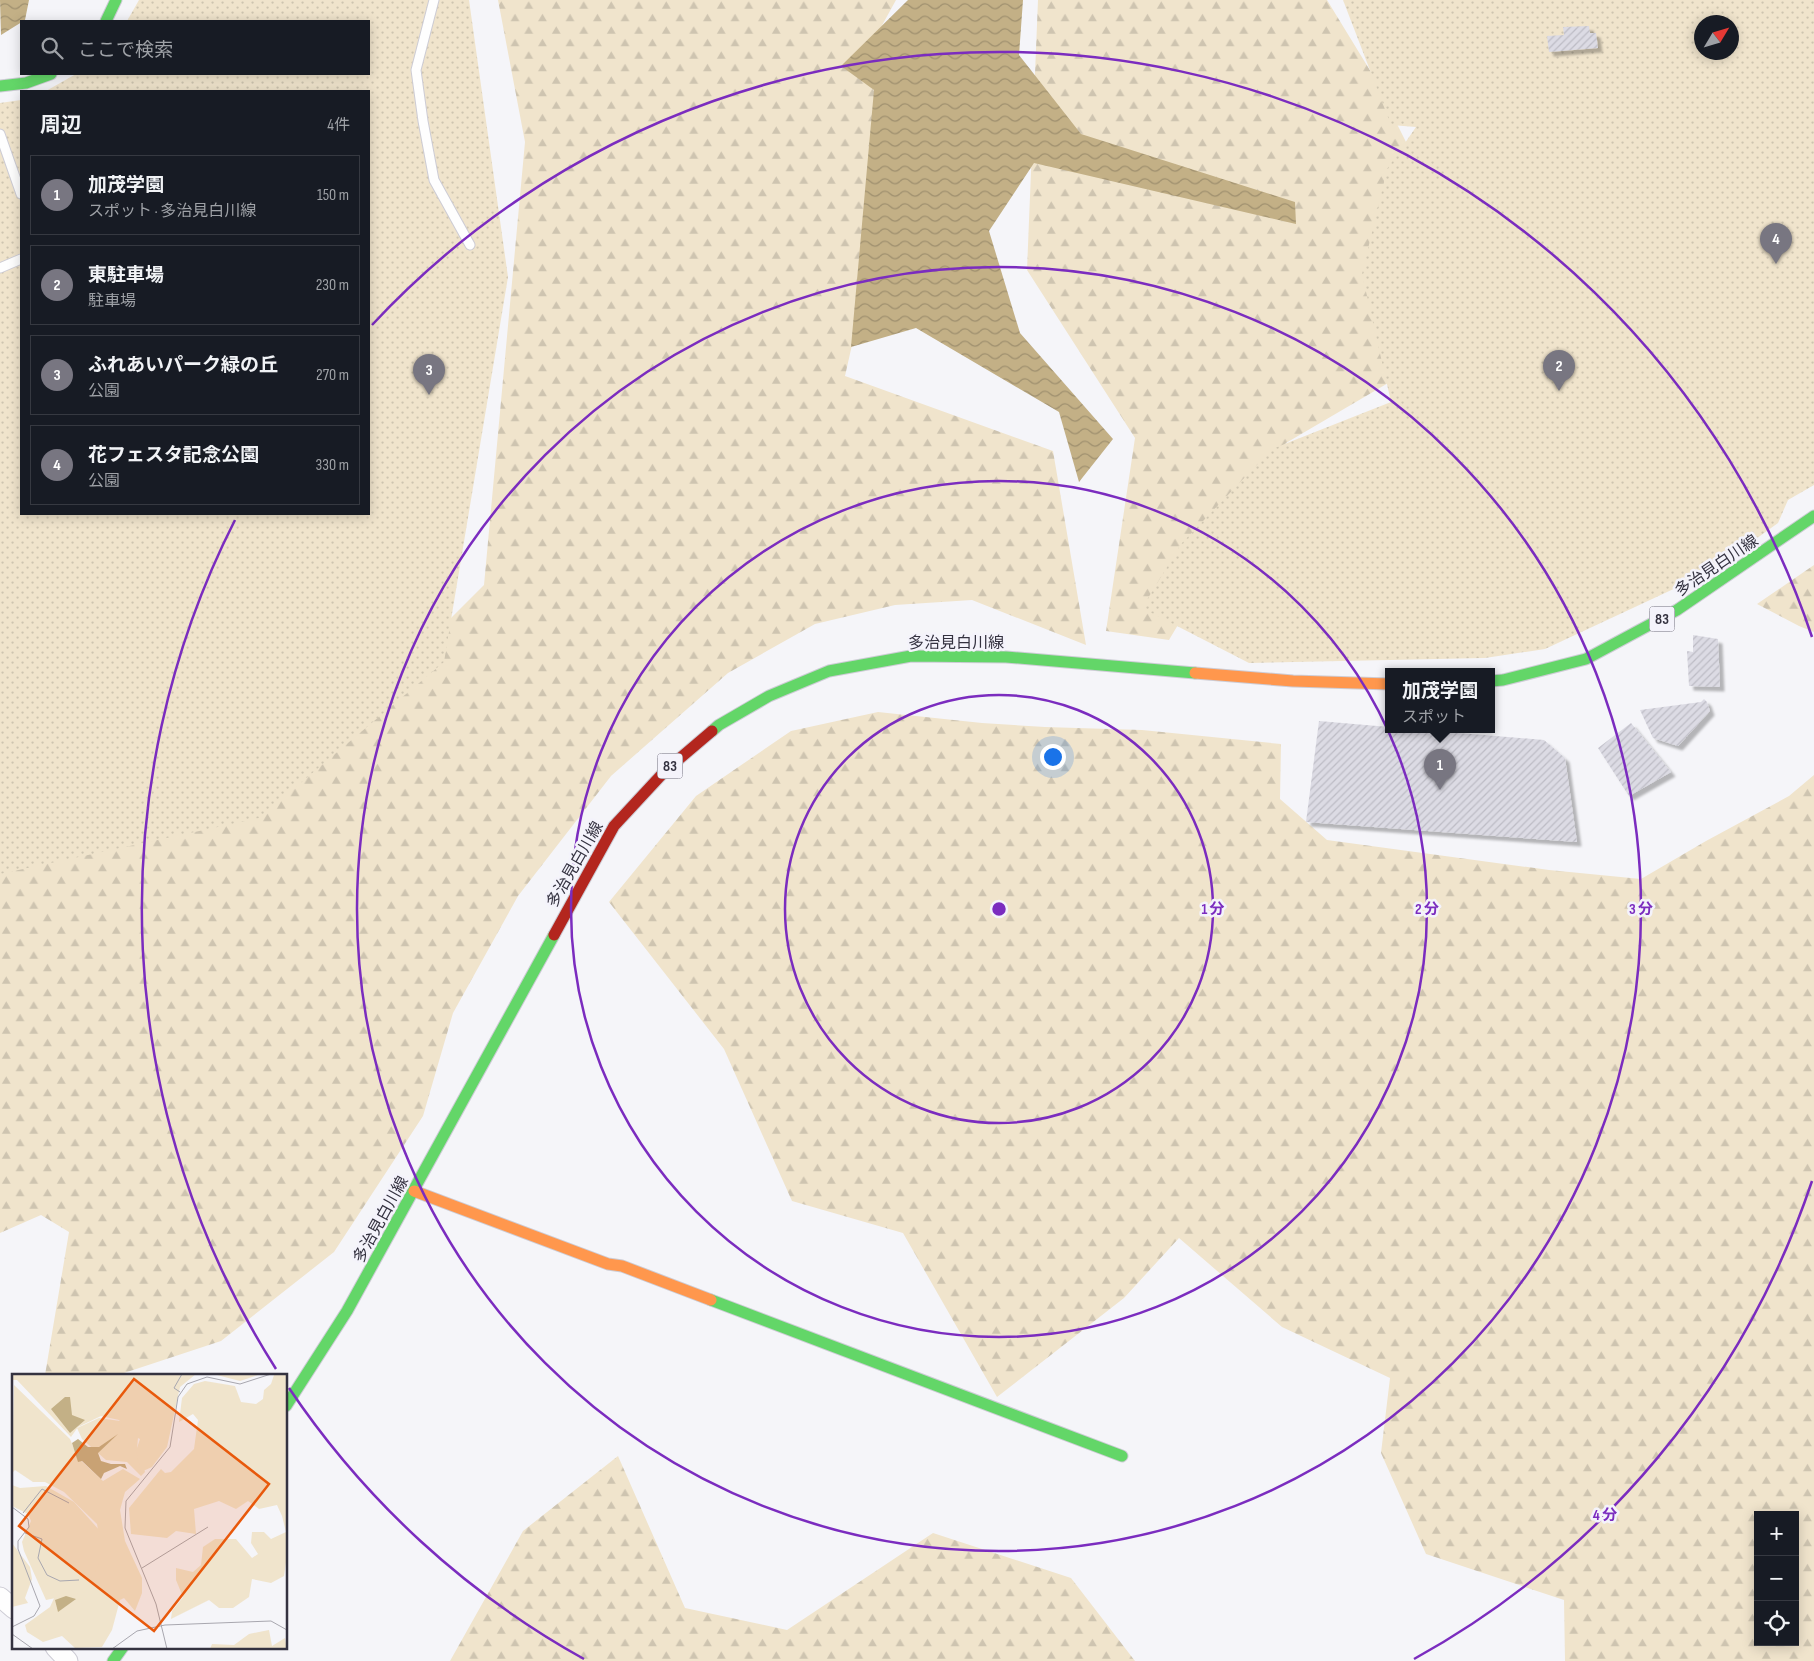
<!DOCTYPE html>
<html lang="ja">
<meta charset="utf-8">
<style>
body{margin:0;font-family:"Sofia Sans Condensed","Noto Sans JP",sans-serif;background:#20242c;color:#f1f3f6}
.controls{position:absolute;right:15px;bottom:15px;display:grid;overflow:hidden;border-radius:0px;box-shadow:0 2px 12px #0003}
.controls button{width:45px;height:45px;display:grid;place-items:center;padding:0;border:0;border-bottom:1px solid #363941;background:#171b24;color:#f1f3f6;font:25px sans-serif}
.compass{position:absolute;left:1694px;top:15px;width:45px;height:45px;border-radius:50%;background:#171b24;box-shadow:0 2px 12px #0003;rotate:52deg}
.you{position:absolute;left:1052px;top:756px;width:18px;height:18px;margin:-12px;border:4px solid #fff;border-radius:50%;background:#1a73e8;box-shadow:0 0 0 8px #1a73e833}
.badge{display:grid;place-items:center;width:32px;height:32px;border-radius:50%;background:#787681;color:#fff;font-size:16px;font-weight:700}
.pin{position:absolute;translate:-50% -41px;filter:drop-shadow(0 1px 2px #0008)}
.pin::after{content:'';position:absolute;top:26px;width:18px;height:15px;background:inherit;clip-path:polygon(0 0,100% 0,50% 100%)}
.popup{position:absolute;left:1385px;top:668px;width:110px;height:65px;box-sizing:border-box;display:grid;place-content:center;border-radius:0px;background:#171b24;filter:drop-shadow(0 1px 4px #0005);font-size:16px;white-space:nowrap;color:#9ea1a6}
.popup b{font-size:19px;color:#f1f3f6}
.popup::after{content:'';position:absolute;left:50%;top:100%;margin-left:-10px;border:10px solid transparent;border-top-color:#171b24}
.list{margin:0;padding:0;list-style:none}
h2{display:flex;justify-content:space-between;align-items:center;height:65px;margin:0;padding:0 20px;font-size:21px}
h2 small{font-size:16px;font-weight:400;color:#9ea1a6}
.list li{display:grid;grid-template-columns:32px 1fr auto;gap:15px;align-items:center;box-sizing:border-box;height:80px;margin:0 10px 10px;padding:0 10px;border:1px solid #363941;border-radius:0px}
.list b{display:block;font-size:19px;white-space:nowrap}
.list p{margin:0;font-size:16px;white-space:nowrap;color:#9ea1a6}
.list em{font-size:16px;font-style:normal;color:#9ea1a6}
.icon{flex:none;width:28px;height:28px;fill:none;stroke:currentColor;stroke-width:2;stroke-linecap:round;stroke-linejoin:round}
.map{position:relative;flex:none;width:1814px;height:1661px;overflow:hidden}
.search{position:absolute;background:#171b24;box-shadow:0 2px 12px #0003;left:20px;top:20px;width:350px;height:55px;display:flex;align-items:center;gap:12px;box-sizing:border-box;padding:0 18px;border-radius:0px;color:#9ea1a6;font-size:19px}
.panel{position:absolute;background:#171b24;box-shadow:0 2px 12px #0003;left:20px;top:90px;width:350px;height:425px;border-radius:0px}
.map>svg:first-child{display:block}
.forest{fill:url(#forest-firs);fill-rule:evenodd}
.park{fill:url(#park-dots);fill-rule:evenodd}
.water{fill:url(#water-waves)}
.building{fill:url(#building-hatch);filter:url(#shadow)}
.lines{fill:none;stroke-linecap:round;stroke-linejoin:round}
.lane-casing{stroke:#cdccd5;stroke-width:11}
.street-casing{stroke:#cdccd5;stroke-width:21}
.fast-casing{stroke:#cdccd5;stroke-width:13}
.slow-casing{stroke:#cdccd5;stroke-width:13}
.jam-casing{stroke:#cdccd5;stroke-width:13}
.lane{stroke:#fefefe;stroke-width:9}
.street{stroke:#fefefe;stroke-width:19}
.fast{stroke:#63d668;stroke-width:11}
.slow{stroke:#ff974d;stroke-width:11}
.jam{stroke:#b3261e;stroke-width:11}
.ring{fill:none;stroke:#7b2cbf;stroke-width:2.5}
.labels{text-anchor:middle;stroke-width:5;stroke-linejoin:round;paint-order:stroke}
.shield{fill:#f4f3fb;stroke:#6e6c78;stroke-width:1}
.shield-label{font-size:15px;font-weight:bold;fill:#343240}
.street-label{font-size:16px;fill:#343240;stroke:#f4f3fb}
.inset-road{fill:none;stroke:#a8a7af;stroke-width:1}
.view{fill:#e8590c;fill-opacity:0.15;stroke:#e8590c;stroke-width:2.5}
.inset-edge{fill:none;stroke:#343240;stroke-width:2.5}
.centre{fill:#7b2cbf;stroke:#f4f3fb;stroke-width:2.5}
.ring-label{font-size:15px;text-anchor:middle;font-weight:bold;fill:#7b2cbf;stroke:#f4f3fb;stroke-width:5;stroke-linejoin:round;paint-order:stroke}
</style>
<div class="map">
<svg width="1814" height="1661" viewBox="0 0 1814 1661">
<defs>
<pattern id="forest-firs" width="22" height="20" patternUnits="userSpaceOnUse" patternTransform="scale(1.25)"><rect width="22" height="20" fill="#f0e4cc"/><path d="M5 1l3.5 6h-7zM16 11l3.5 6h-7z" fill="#cec4b0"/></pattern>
<pattern id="park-dots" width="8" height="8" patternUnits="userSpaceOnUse" patternTransform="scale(1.25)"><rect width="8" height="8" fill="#f0e4cc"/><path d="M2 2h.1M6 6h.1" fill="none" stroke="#cec4b0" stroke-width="1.8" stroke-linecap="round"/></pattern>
<pattern id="water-waves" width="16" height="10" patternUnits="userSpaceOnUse" patternTransform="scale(1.25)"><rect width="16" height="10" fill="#c3b086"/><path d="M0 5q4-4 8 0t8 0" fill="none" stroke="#9f906f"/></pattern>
<pattern id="building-hatch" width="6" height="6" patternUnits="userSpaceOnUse" patternTransform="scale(1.25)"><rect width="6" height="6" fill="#dcdbe4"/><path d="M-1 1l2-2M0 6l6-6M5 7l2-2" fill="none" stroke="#bdbcc5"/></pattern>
<filter id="shadow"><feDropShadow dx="4.5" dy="4.5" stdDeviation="1" flood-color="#0004"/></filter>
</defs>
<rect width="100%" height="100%" fill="#f5f5f9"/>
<path class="forest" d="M498,0h398l-22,40v207l-29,129 208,75 33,194 -114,-45 -77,5 -80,19 -87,49 -117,103 -93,120 -65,117 -30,103 -89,136 -113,89 -103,34h-73l24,-143 -28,-17 -41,18v-403l403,-164 81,-81 41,-443z
M1038,0h289l44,72 35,70 -11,237 -109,64 -117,197 -63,-9 29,-193 -108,-168z
M1814,565v67l-15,-6 -42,-22z
M878,712l104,11 63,4 97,3 139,14 -1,55 47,41 222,30 92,9 65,-38 83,-45 25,-21v886h-249l-1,-61 -138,-46 -45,-101 9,-75 -108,-51 -103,-89 -55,60 -127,99 -94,-164 -111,-32 -68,-152 -115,-147 87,-106 95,-65zM1758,1515h37v127h-37z
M618,1456l67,152 102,22 146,-97 138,45 64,83h-685l73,-130z"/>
<path class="park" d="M139,0h330l39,277 -64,385 -185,156 -259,56v-771l21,-3v414h348v-423h-323l30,-17h293v-53h-242z
M1343,0h471v485l-26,15 -10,23 -68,49 -165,77 -60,9 -236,5 -107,-55 39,-64 91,-95 119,-47 -29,-128 25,-105 29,-42 -25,-2zM1702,22h30v30h-30z"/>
<path class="water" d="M0,0h29l-4,20 -24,15z
M908,0h115l-4,55 62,79 214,68 1,22 -262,-61 -45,68 31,102 93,106 -34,43 -20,-70 -143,-84 -65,19 23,-257 -33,-24z"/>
<path class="building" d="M1589,26l1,7h6l2,15 -49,4 -2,-16 17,-1 -1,-8z
M1693,635l25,4 2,48 -31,-1 -2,-35 6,1z
M1704,699l3,3 3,9 -32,35 -25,-8 -13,-28 61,-8z
M1319,721l70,6v2h21l134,11 21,18 12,84 -271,-20z
M1631,723l40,49 -42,24 -31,-48z"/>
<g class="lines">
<g class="lane-casing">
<path id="lane" d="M434,0l-18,70 7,51 11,59 36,65
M0,134l21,60
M0,268l21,-9"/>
</g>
<g class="street-casing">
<path id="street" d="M0,1597l14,12
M55,1647l13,14"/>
</g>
<g class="fast-casing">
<path id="fast" d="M106,21l10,-21
M0,86l26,-3 25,-9
M1491,681l12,-1 83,-21 91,-49 137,-94
M712,731l7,-6 50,-29 60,-25 82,-15 95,1 189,16
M711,1300l411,156
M286,1406l61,-95 207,-376
M113,1661l10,-14"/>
</g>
<g class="slow-casing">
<path id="slow" d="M1195,673l98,8 96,3
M414,1191l194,73 14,2 89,34"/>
</g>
<g class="jam-casing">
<path id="jam" d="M554,935l60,-109 51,-55 47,-40"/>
</g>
<use href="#lane" class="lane"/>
<use href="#street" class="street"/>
<use href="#fast" class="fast"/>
<use href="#slow" class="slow"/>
<use href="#jam" class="jam"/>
</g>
<g class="ring">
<circle cx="999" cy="909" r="214"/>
<circle cx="999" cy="909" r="428"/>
<circle cx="999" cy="909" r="642"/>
<path d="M1812 1181A857 857 0 0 1 1414 1659M584 1659A857 857 0 0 1 289 1388M276 1369A857 857 0 0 1 235 520M372 325A857 857 0 0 1 1812 637"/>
</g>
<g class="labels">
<g class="shield">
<rect x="1649.5" y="606.5" width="25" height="25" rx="4"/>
<rect x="657.5" y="753.5" width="25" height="25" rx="4"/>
</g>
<g class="shield-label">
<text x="1662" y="624">83</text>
<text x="670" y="771">83</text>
</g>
<g class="street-label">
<text transform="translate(1716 565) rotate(-34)" y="6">多治見白川線</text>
<text x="956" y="648">多治見白川線</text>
<text transform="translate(574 864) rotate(-60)" y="6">多治見白川線</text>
<text transform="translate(380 1219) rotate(-61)" y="6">多治見白川線</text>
</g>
</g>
<g transform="translate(12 1374)">
<rect width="275" height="275" fill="#f5f5f9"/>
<path d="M275,0v182l-3,20 -13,7 -19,-4 -3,18 -16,11h-14l-10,-8 -38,19 1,-8 11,-14 -7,-17v-12l17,4 8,-7 2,-18 12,-8h21l16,19 6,-4 -7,-11 1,-11h12l7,7 15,-7 -4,-16 -5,-11 -18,4 -11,-8 -12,8 -17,-8 -25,8 2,25 -20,-3 -9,7 -36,-4 -2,-26 32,-39 4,4 6,-1 23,-23 4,-29 -5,-6 -14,8 3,-24 12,-14 11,-3 30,5 6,16 15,2 7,-5 1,-9 7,-6 3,-9zM2,11l56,54 8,19 25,23 20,-12 17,10 -15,13 -5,18 5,31 17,37v15l-7,18 -11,-13 -4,2 -8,30 -10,17 -27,1 -13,-12 -19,6 -16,-10 -2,-7 25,-18 6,-13 43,-58 -2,-12 -33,-32 -19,-10h-12l-18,-12 -3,3zM87,44l21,3 18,16 -1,13 8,22 -4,4 -14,-14 -21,-2 -24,-21 -5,-11zM0,169l18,24 2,12 -7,19 3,5 -16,4zM257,256l3,16 13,-8 2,11h-77l2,-5 22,1 15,-11z" fill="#f0e4cc"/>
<path d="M0,0h184l-16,13 -13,60 -15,20 -11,5 -5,-21 4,-12 -12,-6 -9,-13 -18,-4 -23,11 -7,10 -54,-57h-5zM201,0h48l-21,7zM0,111l8,3 26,-2 28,16 27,30 1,25 -17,35 -39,8 -22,-49 -2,-9 9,-21 -3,-7 -16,-8z" fill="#f0e4cc"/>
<path d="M53,23h5l2,18 13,5 -15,13 -19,-24zM106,60l-20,19 3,8 10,3h14l2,5 -7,-3 -16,7 -3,6 -19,-18 -4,1 -6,-19 6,-4 10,8h11zM54,222l10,3 -18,13 -3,-12z" fill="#c3b086"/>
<path class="inset-road" d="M168,18l-6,-4 8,-14M0,133l16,12 1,8 -11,14v8l22,57 -6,10 -22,11M11,139l19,-24 27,14M13,159l17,6 -4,19 9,17 13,6 19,-1M130,194l66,-41M0,260l21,15M100,275l25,-18 28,-6 106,-4 16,9M155,275l-11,-45 -31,-76 1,-27 44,-54 8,-50 9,-13 20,-7 33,7 31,-10"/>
<path class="view" d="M122,5l135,105 -115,147 -135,-105z"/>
<rect width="275" height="275" class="inset-edge"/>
</g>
<circle cx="999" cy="909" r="8" class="centre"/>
<g class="ring-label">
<text x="1213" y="914">1 分</text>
<text x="1427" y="914">2 分</text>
<text x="1641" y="914">3 分</text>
<text x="1605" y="1520">4 分</text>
</g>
</svg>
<div class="controls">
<button>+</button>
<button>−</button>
<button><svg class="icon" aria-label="locate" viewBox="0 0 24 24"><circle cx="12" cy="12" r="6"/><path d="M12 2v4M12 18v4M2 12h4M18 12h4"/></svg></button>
</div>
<svg class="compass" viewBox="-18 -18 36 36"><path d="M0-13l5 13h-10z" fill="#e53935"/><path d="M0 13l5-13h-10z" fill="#9ea1a6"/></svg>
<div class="you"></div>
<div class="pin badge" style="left:1440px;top:790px">1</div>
<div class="popup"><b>加茂学園</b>スポット</div>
<div class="pin badge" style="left:1559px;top:391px">2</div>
<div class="pin badge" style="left:429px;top:395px">3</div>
<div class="pin badge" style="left:1776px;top:264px">4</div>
<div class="search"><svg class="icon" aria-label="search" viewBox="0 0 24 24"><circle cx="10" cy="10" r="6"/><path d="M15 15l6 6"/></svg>ここで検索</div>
<section class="panel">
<h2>周辺<small>4件</small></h2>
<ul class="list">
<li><span class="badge">1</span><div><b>加茂学園</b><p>スポット · 多治見白川線</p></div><em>150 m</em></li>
<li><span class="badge">2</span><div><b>東駐車場</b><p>駐車場</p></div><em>230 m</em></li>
<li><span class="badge">3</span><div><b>ふれあいパーク緑の丘</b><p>公園</p></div><em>270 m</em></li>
<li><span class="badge">4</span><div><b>花フェスタ記念公園</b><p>公園</p></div><em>330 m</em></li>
</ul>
</section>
</div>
